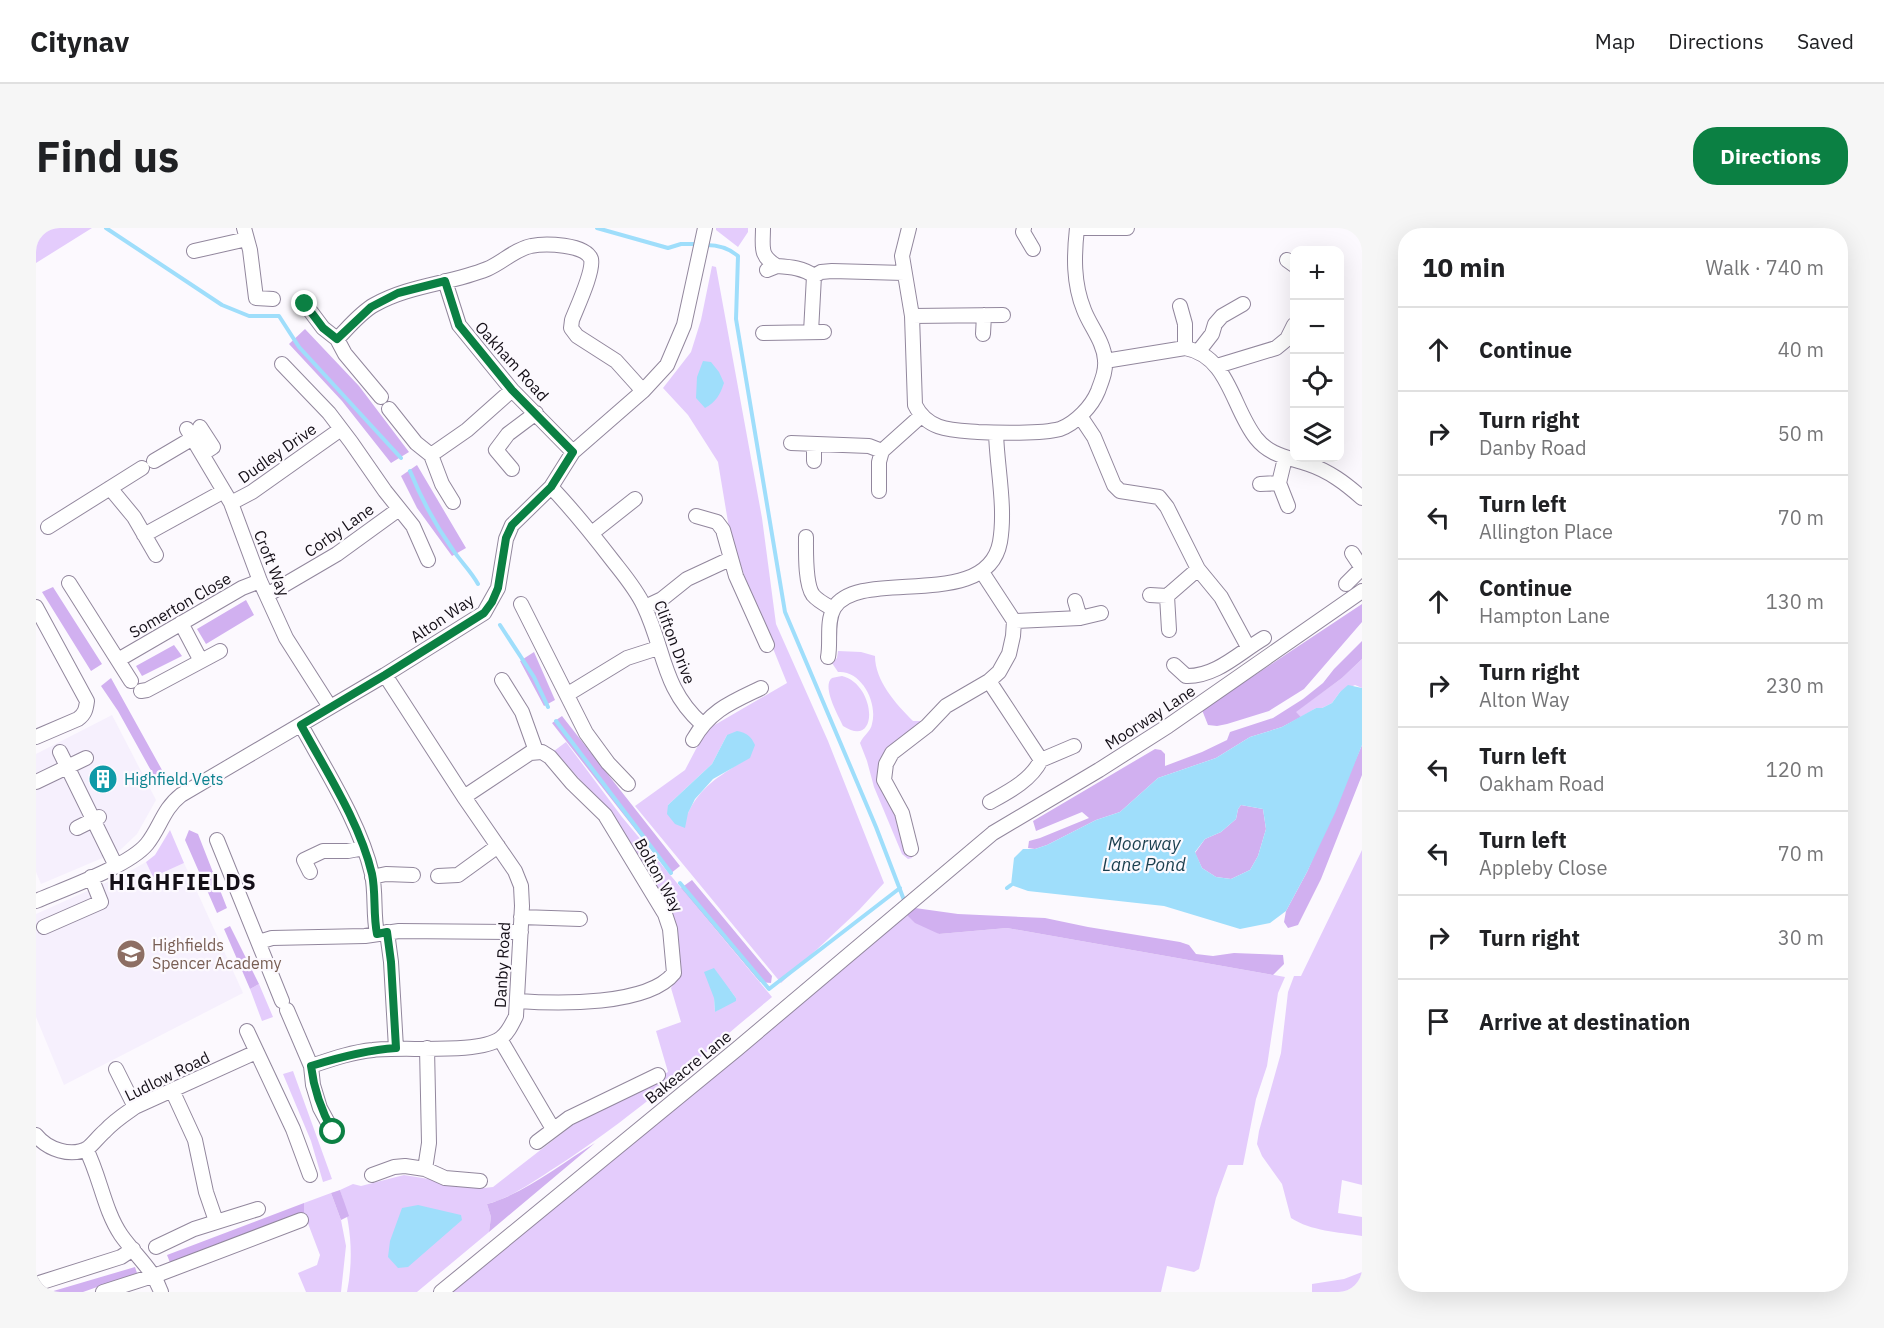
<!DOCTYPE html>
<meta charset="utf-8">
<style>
body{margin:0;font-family:"IBM Plex Sans",sans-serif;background:#f6f6f6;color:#202124}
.controls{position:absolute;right:18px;top:18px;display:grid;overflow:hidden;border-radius:12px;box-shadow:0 6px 24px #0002}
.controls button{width:54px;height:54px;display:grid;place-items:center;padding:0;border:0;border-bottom:2px solid #e0e0e0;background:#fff;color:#202124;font:30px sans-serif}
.stop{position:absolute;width:18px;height:18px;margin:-14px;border:4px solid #0b8043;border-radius:50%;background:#fff}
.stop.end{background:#0b8043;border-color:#fff;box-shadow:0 2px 6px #0008}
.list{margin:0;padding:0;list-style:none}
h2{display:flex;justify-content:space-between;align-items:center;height:78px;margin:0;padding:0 24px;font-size:26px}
h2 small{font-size:20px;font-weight:400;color:#757577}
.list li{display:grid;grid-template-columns:39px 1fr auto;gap:18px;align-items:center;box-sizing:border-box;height:84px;padding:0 24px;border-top:2px solid #e0e0e0}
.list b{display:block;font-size:22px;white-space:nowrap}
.list p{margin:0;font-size:20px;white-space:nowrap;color:#757577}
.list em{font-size:20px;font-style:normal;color:#757577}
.icon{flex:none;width:33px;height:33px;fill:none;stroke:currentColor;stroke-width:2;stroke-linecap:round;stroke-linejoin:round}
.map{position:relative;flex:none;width:1326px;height:1064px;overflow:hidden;border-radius:24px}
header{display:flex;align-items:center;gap:36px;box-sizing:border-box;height:84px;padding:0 30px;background:#fff;border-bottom:2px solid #e0e0e0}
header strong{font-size:28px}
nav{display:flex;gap:33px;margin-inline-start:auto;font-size:21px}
.intro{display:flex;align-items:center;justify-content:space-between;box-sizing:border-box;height:144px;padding:0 36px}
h1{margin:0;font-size:42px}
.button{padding:15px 27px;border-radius:24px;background:#0b8043;color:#fff;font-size:21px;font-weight:700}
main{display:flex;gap:36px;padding:0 36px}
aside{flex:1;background:#fff;border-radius:24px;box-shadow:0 6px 24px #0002}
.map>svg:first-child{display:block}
.built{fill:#f6f0fd}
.green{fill:#e4ccfc;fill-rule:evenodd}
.forest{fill:#d1b0f0}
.water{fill:#9fdefb;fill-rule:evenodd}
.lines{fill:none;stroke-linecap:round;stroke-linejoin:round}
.stream{stroke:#9fdefb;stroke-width:4}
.minor-casing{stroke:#92879d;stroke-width:16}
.minor{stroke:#fff;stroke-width:14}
.route{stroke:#0b8043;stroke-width:8}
.labels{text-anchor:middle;stroke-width:4.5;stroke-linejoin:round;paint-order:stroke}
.street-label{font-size:16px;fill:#140f17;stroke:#fcf9fe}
.culture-label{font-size:16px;fill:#0d838f;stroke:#fcf9fe;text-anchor:start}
.education-label{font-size:16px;fill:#785e54;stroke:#fcf9fe;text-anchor:start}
.water-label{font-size:18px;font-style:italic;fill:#193e4e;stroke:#fcf9fe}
.district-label{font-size:22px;font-weight:bold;letter-spacing:1.5px;fill:#140f17;stroke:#fcf9fe}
</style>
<header>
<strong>Citynav</strong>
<nav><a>Map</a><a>Directions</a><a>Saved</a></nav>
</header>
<div class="intro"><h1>Find us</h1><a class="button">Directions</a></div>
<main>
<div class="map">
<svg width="1326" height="1064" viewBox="0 0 1326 1064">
<rect width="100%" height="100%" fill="#fcf9fe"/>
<path class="built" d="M76,487l44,85 -19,34 -18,17 -78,33 -5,-12v-118z
M110,634l7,15 31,-14 59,130 -179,92 -28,-68v-103l89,-40z"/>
<path class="green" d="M0,0h56l-56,35z
M680,0h32v4l-10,15 -22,-17z
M676,38l4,1 46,251 14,106 52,117 56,142 -25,27 -78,73 -146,-177 50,-36 21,-40 81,-47 -38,-94 -19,-55 -12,-72 -30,-47 -25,-27 28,-36 10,-32zM691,507l23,22c-26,16 -49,28 -62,56l-20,-8 44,-41z
M802,423l23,1 14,4c0,25 21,48 38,65h9l-35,30 5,55 20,52 -4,1 -6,-5 -28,-67 -7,-26 -7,-18c3,-7 11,-12 12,-19 6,-22 -11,-54 -34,-52l-6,-9 5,-5z
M1326,431v29l-7,-3 -15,7 -8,11 -10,5h-6l-15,9 -6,-5 47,-34z
M806,448c34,8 38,74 1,50 -4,-9 -22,-40 -11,-48 3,-1 6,-1 10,-2z
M530,514l56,75 150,180c-70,58 -139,121 -216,170 -22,14 -43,30 -69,37l4,13 -2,15 -72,60h-70c7,-36 4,-68 -7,-102l13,-6 8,2 43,-11 80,13 9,-1 90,-70 85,-45 -12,-41 25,-9 -10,-34 10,-14 -6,-48 -7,-21 -57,-91 -57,-63zM694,762l6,8 -21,14 -1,-14z
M134,602l14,33 -31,14 -7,-15 9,-7z
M1326,622v335l-20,-5 -4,33 24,4v19c-24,-4 -51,-5 -71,-18l-9,-34 -20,-28 -5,-12 2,-13 22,-78 7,-61 6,-16h7z
M866,681l37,25 68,-6 278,49 -7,16 -11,73 -11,33 -13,66h-15l-12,33 -17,71 -5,3 -27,-6 -6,26h-719z
M223,756l14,33 -11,4 -12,-32z
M257,843l39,108 -9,3 -12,-41 -28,-67z
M295,965l10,27 5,26 -5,46h-35l-8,-19 19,-8 3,-10 -16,-42v-10z
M1326,1044v20h-50v-8l32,-5z"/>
<path class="forest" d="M269,101l54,57 50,66 -18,11 -49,-62 -53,-57z
M381,237l49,83 -14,8 -35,-48 -16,-32z
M17,359l49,77 -11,7 -49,-79z
M210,372l8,15 -48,29 -9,-15z
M1326,376v18l-58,67 -35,22 -42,13 -10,2 -9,-1 -6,-15z
M1326,413v18l-20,19 -46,34 5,5 -19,10 -32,10 -34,21 -58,20 -38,34 -24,8 -49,25 -12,4 -7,-1 1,-7 11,-3 49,-20 -7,-6 -46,19 -3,-10 122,-72 6,1 4,4v12l37,-14 25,-12 3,-8 43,-14 30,-19 20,-16 11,-14z
M138,417l8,11 -40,20 -6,-10z
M498,424l21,48 -11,6 -24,-45z
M75,450l56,101 -8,6 -41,-74 -17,-25z
M526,488l118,150 -10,8 -118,-151z
M1326,517v30l-41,104 -23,46 -10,3 -4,-6 2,-11 21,-39z
M1205,577l22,4 3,20 -8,27 -8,14 -19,9 -15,-2 -14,-9 -7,-15 10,-14 16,-7 15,-13 2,-10z
M153,602l9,4 29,74 -10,5 -32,-73z
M656,652l80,96 -1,7 -11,-1 -79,-94z
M879,680l43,6 87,4 43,9 92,15 9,3 7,9 17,2 21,-3 49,2 1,9 -11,11 -266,-47 -68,6 -24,-11 -9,-9z
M194,698l29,58 -9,5 -26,-60z
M559,915l-106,89 2,-15 -4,-13c37,-10 75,-41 108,-61z
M304,962l9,26 -8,4 -10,-27z
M268,975v10l-133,52 -4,-10z
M99,1039l2,6 -54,19h-33z"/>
<path class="water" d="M667,133l8,1 8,10 5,11c-4,12 -8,19 -19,25l-9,-10 1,-21z
M1312,457l14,3v57l-27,68 -28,59 -21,39 -16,12 -30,6 -76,-23 -136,-15 -17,-6 3,-27 9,-9h12l12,-4 49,-25 24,-8 38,-34 58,-20 34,-21 32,-10 34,-19h6l10,-5 8,-11zM1205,577l22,4 3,20 -8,27 -8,14 -19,9 -15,-2 -14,-9 -7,-16 10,-13 16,-7 15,-13 2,-10z
M701,503c10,2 14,5 18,14l-5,13 -37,21 -18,20 -7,14 -3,15 -10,-4 -8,-10 1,-9 44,-41 15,-29z
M678,740l22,30v3l-21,11 -1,-14 -10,-26z
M382,977l43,10 1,5 -54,47 -10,1 -10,-11 2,-16 12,-33z"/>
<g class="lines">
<path class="stream" d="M70,0l116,77 27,11h30l20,31 102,111
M561,0l71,20 13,-4h17
M670,17c12,0 23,3 32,11l-2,63 49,293 91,215 28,73
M374,243c11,27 26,55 43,79 8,12 18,21 25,34
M464,397l34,52 14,30
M520,493l115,152
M644,655l89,106 131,-101
M971,660l4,-3"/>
<g class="minor-casing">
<path id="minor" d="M208,0l6,22 6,48 17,1
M727,0c0,19 -4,28 14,38l-10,4
M873,0l-7,28 10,60 3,89c13,26 37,25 63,27 19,1 64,2 82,-3 16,-6 32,-23 38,-38 4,-11 8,-20 7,-31 -1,-18 -15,-34 -21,-50 -11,-27 -10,-55 -7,-82
M988,0l-1,4 10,17
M1048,0h43
M158,23l53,-12
M1251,32l7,5
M741,38c14,1 26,2 37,10
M409,53l14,44 53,65 61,62
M269,76l18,24 14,11 8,15 36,43
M1144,78l5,18v24
M876,88l91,-1
M775,104l3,-56 7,-4 11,-1 72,2
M727,105l61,-1
M947,106l1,-19
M301,111c11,-11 23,-26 37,-34 35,-20 76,-21 113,-36 15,-6 28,-20 44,-23 14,-3 54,-2 60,13 3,12 -14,48 -19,61l-1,8 6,8 39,25 27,30
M1162,124l14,-18 3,-10 7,-8 21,-12
M1069,133l80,-13c44,8 47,60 71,90 14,18 32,19 52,26 21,7 37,19 54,34
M246,136l47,49 22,29 34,49 28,35 15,34
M1181,138l59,-18 11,-9 7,-14
M353,181l27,34 15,12 11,29 11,18
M1044,188l14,21 20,48 6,6 39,6 8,10 31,62 23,28 27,50
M164,199l13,20 -11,7
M151,201l44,74 29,78 26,57 44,69
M755,215l78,3 13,5
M395,227l36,-25 45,-40
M1249,230l-6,25 9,23
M118,233l39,-23
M778,233v-17
M476,241l-16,-19 12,-16 28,-21
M1224,256l19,-1
M515,259c22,23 42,48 62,74 11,14 23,28 31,45 21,44 18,82 58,118
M74,260l24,29 22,38
M843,263v-29l3,-11 39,-35
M195,275l21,-11 89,-63
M660,288l21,6 6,8 13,46 31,69
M12,299l94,-59
M556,305l43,-34
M108,307l80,-44
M770,309c0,15 -1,47 7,58 5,6 13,10 20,14
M1316,325l10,15
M33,355l62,98
M1310,356l16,-16
M231,367l70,-41 62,-45
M1114,367l17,1
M1039,373l5,17
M485,376l65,129 22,30 20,21
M0,379l51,94c-1,8 -2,13 -9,18l-42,18
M609,379l17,-8 25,-20 43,-20
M978,393l66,-3 21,-5
M145,395l20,38
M1133,402l-2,-34 31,-27
M792,429c3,-15 -2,-35 6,-49 25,-42 153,5 166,-66 6,-35 -3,-74 -4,-109
M82,432l124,-72 18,-7
M1138,437l12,11c30,1 54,-24 78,-38
M466,452l20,32 14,39
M953,453l52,79 33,-14
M105,463l6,-1 73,-39
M532,466l59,-36 31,-10
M265,497c25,46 59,98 71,149 4,19 1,40 5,60
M657,512c17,-30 39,-38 68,-52
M24,524l56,114
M0,554l50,-24
M428,569l66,-44 12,-1 8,5 22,26 33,32 60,99 5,15 4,44c-26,33 -117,31 -156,28
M954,574c20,-11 41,-22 51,-42
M41,600l22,-11
M181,612l65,161
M875,621l-9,-36 -18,-33 2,-16 6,-11 35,-27 19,-20 43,-25 10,-9 10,-18 4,-18 1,-15 -32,-49
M274,644l-6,-12 19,-9h25l16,-3
M402,648l20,-1 40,-29
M336,649l14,-3 27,1
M0,673c28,-12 93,-35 111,-57 13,-16 16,-35 34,-49l204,-120 99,-62 14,-25 8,-49 6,-14 39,-38 22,-35 70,-61 24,-26 17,-40 21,-97
M485,689l59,2
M8,699l57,-25 -10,-25
M351,704l4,30 5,86
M223,714l13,-4 93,-2 34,-5 122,1
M251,782l24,56 2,19 7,23 13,24
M211,803l46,98 17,46
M464,811l53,90
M275,838c21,-7 41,-14 62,-16 31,-4 106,5 128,-12 7,-5 11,-14 15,-22l6,-110 -1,-20 -6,-15 -51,-74 -79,-122
M80,841l19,38
M136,862l23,50 11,52 10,29
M0,907c11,14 35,23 52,13 6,-5 11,-12 17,-17 9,-10 20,-17 30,-24l121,-55
M501,914l32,-24 89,-43
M50,921c14,27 18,61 35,86 14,20 32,34 40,57
M389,941l4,-26 -2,-95
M336,947l22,-8 11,-1 20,3 20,9 35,3
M120,1019l38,-18 64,-20
M0,1056l85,-27 12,-8
M67,1064l59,-19 139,-53
M405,1064l296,-243 256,-216 106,-63 69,-44 194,-135"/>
</g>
<use href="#minor" class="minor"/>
</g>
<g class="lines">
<path class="route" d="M269,76l18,24 14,11 34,-32 27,-14 47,-12 14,44 53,65 61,62 -22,35 -39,38 -6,13 -8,50 -6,14 -8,11 -99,62 -84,50c25,46 59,98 71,149 4,19 1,40 5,60l10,-2 4,30 5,86c-29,2 -56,9 -85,18 3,25 10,44 22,66"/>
</g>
<defs>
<g id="building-disc" transform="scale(1.5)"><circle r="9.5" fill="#0f9aa8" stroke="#fcf9fe"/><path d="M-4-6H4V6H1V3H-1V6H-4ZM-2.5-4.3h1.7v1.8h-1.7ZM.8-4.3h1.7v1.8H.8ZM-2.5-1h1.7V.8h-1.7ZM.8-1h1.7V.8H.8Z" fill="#fff"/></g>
<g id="school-disc" transform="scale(1.5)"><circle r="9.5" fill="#8d6e63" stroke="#fcf9fe"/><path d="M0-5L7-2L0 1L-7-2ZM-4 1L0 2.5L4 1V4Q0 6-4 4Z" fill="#fff"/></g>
</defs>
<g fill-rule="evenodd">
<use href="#building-disc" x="67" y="551"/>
<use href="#school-disc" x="95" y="726"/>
</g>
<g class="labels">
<g class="street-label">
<text transform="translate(476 133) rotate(48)" y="6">Oakham Road</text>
<text transform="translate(241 225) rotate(-35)" y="6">Dudley Drive</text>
<text transform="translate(303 302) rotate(-35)" y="6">Corby Lane</text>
<text transform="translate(236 335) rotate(68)" y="6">Croft Way</text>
<text transform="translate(144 377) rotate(-30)" y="6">Somerton Close</text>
<text transform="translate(406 390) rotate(-34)" y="6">Alton Way</text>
<text transform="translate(639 414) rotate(69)" y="6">Clifton Drive</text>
<text transform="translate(1114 489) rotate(-33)" y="6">Moorway Lane</text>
<text transform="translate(623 647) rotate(61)" y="6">Bolton Way</text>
<text transform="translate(466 737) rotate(-87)" y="6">Danby Road</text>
<text transform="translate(652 839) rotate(-39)" y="6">Bakeacre Lane</text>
<text transform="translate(131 848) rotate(-26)" y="6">Ludlow Road</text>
</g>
<g class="culture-label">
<text x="88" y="557">Highfield Vets</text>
</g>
<g class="education-label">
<text x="116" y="723">Highfields<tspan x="116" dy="18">Spencer Academy</tspan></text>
</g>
<g class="water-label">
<text x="1108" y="622">Moorway<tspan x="1108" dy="21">Lane Pond</tspan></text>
</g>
<g class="district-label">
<text x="147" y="662">HIGHFIELDS</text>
</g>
</g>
</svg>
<div class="controls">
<button>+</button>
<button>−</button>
<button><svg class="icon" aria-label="locate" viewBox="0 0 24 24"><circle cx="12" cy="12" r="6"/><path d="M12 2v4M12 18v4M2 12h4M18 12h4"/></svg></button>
<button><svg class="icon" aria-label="layers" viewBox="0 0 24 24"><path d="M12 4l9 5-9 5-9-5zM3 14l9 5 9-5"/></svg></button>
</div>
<div class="stop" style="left:297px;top:904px"></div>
<div class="stop end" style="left:269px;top:76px"></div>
</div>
<aside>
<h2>10 min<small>Walk · 740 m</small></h2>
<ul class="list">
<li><svg class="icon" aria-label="ahead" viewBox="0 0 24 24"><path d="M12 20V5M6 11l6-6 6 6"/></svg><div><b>Continue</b></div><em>40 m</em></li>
<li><svg class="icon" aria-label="right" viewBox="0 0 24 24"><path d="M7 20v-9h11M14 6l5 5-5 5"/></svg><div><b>Turn right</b><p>Danby Road</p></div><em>50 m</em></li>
<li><svg class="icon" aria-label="left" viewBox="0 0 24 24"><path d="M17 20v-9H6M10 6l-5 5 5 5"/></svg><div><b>Turn left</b><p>Allington Place</p></div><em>70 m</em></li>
<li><svg class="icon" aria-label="ahead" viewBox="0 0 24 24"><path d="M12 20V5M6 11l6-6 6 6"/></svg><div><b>Continue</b><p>Hampton Lane</p></div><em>130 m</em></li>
<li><svg class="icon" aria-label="right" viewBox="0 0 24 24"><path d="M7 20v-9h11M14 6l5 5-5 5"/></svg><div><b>Turn right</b><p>Alton Way</p></div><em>230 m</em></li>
<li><svg class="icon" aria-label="left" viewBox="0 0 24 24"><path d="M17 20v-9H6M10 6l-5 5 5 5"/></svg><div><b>Turn left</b><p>Oakham Road</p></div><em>120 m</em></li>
<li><svg class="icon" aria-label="left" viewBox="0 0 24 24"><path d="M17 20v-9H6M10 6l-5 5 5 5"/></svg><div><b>Turn left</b><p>Appleby Close</p></div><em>70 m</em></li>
<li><svg class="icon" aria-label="right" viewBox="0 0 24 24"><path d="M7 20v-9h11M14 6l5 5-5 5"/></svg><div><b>Turn right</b></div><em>30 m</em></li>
<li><svg class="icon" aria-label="arrive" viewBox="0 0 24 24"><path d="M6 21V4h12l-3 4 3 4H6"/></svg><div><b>Arrive at destination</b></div></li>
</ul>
</aside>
</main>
